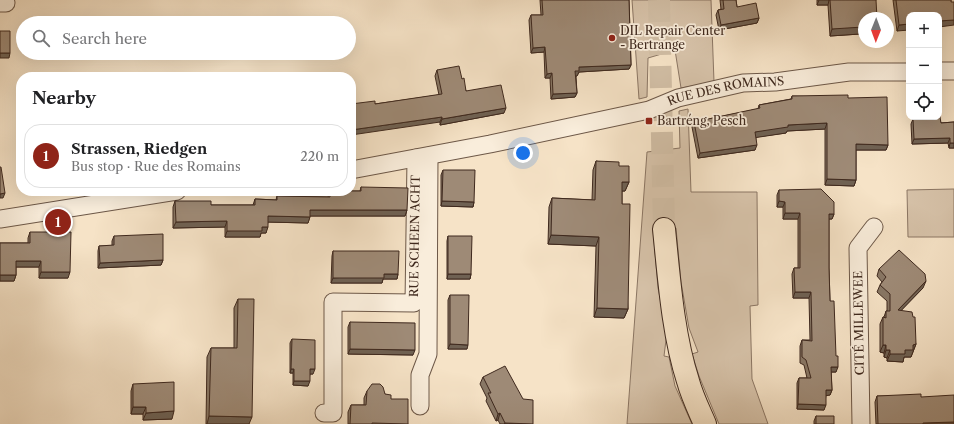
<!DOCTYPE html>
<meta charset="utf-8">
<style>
body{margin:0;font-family:"Libre Caslon Text",serif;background:#f2f2f2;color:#202124}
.controls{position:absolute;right:12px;top:12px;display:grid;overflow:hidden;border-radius:8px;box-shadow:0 4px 16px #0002}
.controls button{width:36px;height:36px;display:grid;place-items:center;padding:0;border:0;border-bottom:1px solid #e0e0e0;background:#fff;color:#202124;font:20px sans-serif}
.compass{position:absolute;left:858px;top:12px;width:36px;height:36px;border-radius:50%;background:#fff;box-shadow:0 4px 16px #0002;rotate:181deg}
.you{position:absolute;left:523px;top:153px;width:14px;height:14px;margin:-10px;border:3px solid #fff;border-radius:50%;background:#1a73e8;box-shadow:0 0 0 6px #1a73e833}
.badge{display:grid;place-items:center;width:26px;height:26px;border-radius:50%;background:#8f2418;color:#fff;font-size:13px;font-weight:700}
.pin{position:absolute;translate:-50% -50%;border:2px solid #fff;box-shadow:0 1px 4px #0006}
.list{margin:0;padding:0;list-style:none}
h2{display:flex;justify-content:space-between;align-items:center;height:52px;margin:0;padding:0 16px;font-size:17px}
h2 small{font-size:13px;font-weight:400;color:#757577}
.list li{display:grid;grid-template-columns:26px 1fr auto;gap:12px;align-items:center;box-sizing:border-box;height:64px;margin:0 8px 8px;padding:0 8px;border:1px solid #e0e0e0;border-radius:16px}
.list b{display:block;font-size:15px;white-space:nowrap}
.list p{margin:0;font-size:13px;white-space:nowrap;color:#757577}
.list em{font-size:13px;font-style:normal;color:#757577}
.icon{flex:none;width:22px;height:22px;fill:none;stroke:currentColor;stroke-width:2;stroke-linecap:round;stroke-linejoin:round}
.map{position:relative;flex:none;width:954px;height:424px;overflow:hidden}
.search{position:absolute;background:#fff;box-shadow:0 4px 16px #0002;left:16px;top:16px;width:340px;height:44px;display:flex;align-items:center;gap:10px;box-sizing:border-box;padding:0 14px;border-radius:22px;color:#757577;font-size:15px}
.panel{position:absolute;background:#fff;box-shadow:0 4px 16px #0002;left:16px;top:72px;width:340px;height:124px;border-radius:16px}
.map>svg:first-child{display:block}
.green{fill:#d7c3aa;stroke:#8b7664}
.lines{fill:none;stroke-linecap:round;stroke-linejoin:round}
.primary-tunnel{stroke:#d1bea5;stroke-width:22;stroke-dasharray:22 11;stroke-linecap:butt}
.street-casing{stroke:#6d5848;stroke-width:19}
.primary-casing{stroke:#3f291e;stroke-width:24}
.street{stroke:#f9eddb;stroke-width:17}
.primary{stroke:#f6e3c7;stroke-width:22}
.wall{fill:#887765;stroke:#3f291e}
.shaded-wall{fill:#6f6153;stroke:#3f291e}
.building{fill:#9e8a76;stroke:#3f291e}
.poi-dot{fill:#8f2418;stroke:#f9eddb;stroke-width:1.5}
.labels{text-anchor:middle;stroke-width:3.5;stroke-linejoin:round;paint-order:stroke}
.poi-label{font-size:12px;fill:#3f291e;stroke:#f9eddb;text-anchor:start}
.street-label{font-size:12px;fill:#3f291e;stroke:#f9eddb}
</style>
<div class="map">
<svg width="954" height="424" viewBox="0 0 954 424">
<rect width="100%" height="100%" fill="#f6e3c7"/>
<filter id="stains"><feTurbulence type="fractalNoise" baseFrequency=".005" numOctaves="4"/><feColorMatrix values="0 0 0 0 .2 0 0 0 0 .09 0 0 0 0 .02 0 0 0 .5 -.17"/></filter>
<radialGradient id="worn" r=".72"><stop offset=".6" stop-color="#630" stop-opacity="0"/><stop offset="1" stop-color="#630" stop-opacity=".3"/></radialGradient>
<path class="green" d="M632,0h79l3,82 -33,6 -6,-38 -27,8 -1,39 -8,2z
M688,109l3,83h66l1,113 -8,1 2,73 16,45h-49l-20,-48 -7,-22 6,-2 -9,-24 -8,-46 -5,-54 -23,1 5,59 9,44 -3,24 5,1 6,29 17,38h-65l20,-272 33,-4 -1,-37z
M954,189v48h-46l-1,-47z"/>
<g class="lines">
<path class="primary-tunnel" d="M659,0l5,229"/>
<g class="street-casing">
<g id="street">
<path d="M0,3h6"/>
<path d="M939,71h15"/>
<path id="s1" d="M351,170l139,-26 159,-34 29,-12 65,-15 32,-1 74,-10h60"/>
<path d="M0,219l177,-28"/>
<path d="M420,406v-31l8,-21 1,-198"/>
<path id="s2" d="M324,413h9v-111l81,1 2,-145"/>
<path d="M861,424l-3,-176 16,-21"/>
</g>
</g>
<g class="primary-casing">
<path id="primary" d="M664,229c5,49 9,106 24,152 4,15 11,29 17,43"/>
</g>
<use href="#street" class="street"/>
<use href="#primary" class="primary"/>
</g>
<path class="wall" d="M540,0h89l2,65 -2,4 -50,3 -2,4h-1l1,17 -2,4 -24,2 -1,-21h-5l-1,-26 -13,1 -2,-33 2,-5h10z
M720,0h16l1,7 22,11 -2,5 -38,7 -3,-15 2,-5 3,-1z
M817,0h59l-16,34 -30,2 -2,-31h-11z
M893,0h58v2l-54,29z
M437,70l25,9 4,12 38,22 -64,12v-3l-65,-18 64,-9 -4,-19z
M792,96l56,2 40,47 -2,5h-30v30l-2,6 -29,-1v-56l-38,2 -1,2 -30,4 -1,13 -57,8 -6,-31 2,-5 64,-13 1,-4 32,-6z
M914,117h25l2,6 13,-1v26h-5l-1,-5 -36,1 -1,-20 2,-5h2z
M596,161l23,5 10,16 -4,9h-3v13l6,105 -4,9 -30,-1 2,-71 -48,-2 1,-37 3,-9 40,2 1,-30z
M443,170l31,32 -1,5 -32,-1v-31z
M361,187l46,23 -2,6h-95l-2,7 -40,-1 -2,11h-5l-1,4h-35v-10l-52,1v-21l2,-6 36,4h42l2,-6 21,1 1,-4 51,1 2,-6h30z
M779,190l55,24 -2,5h-3v49l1,33 6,71h-5l1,18 -2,5h-4l-2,15 -27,-1v-26l2,-5h8l-3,-13 -4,-2v-17l2,-6h8l-1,-42h-16l-1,-24 2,-6h4v-49h-15v-12h-6v-12z
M30,232l38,46h-29v-11h-23v8l-2,6h-14v-38h28v-5z
M114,236l49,24 -2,5 -63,3v-17l1,-5h13v-5z
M448,236l23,38 -1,5h-23v-38z
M333,251l65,23 -1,5h-14l-1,4h-51l1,-27z
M879,269l44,19 -22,22 15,34 -5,13h-7l-1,5 -16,-1v-3l-3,-1v-4l-4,-1v-28l3,-7h1l2,-6h1v-10l-10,-9 3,-7 2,-3 -5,-6z
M450,295l17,54h-19v-49z
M238,299l11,125h-43l1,-67 4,-9h23v-40z
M350,322l63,33 -65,-1v-27z
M292,339l21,35h-3l-2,12 -15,-1v-12h-3v-30z
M483,377l50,47h-33l-2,-4 -2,1 -10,-20 1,-3 -7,-14z
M133,384l39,35 -29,1v-6h-12v-23z
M367,391l18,3 6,5 17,25h-60v-12l3,-7h13v-7z
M877,396l44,1 33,27h-78l-1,-22z
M816,416l18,8h-20v-3z"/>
<path class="shaded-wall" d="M819,0h10l-1,5h-11z
M759,18l-2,5 -38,7 2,-5z
M954,20v5l-15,2v-6z
M864,23v7l-3,1 -1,3 -30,2 2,-7z
M909,24v6l-12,1 2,-6z
M545,47l-1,5 -13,1 2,-5z
M0,53h10l-1,5h-9z
M631,65l-2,4 -50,3 -2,4h-3l1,-5 4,-4z
M552,73l-2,5h-5l2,-4z
M577,93l-2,4 -24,2 2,-5z
M506,108l-2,5 -64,12 2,-6z
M442,117l-2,5 -89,13v-5z
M827,123l-2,6 -38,2 -1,2 -33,5 2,-6 33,-7z
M950,138l-2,5 -36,1 2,-5z
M950,143h4v5h-5z
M856,144l32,1 -2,5h-32z
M757,145l-2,5 -57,8 2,-5z
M827,179l29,1 -2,6 -29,-1z
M622,182h7l-4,9h-6z
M5,193l-2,5h-3v-4z
M442,201l32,1 -1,5 -32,-1z
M779,201l6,1 -2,5h-6z
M310,210h97l-2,6h-97z
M785,213h15l-2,6h-15z
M829,214h5l-2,5h-5z
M268,216l42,1 -2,6 -42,-1z
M227,221l-2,6 -52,1 3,-6z
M262,227h6l-2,6h-5l-1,4h-35l2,-6z
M551,235l48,2 -3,9 -48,-2z
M163,260l-2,5 -63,3 2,-5z
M16,261h25l-2,6h-25z
M41,272h29l-2,6h-29z
M384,274h14l-1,5h-14l-1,4h-51l2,-5z
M448,274h23l-1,5h-23z
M0,275h16l-2,6h-14z
M926,281l-3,7 -28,29 3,-7z
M795,292h16l-2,6h-16z
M597,308l31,1 -4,9 -30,-1z
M450,344l18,1 -1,4h-19z
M916,344l-5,13h-7l-1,5 -16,-1 3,-7z
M883,345h3l-2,8 -4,-1z
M350,349l65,1 -2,5 -65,-1z
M886,350h4l-3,8 -3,-1z
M831,367h7l-2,5h-7z
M291,369h3l-1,4h-3z
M310,369h5l-2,5h-4z
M294,381h16l-2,5 -15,-1z
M826,390h6l-2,5 -6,1z
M798,404l28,1 -2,5 -27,-1z
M133,407h13l-3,7h-12z
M174,411l-2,8 -29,1 3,-7z
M500,413l-2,7 -2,1 2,-7z
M209,416l43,1 -3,7h-42z
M954,422v2h-32l1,-1z
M505,423l27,1h-28z"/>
<path class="building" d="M542,0h87l2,65 -52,2v4h-4l2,22 -24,1 -1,-21 -5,1 -2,-27 -12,1 -2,-33h12z
M723,0h13l1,7 19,-4 3,15 -38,7 -3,-15 6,-1z
M830,0h46l1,18h-13v5l-1,1v3l-31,2z
M896,0h55v2h3v18l-15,1v-6h-30v9l-10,1z
M0,31h10v22h-10z
M459,66l3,13 2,-1 2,13 35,-6 5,23 -64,11v-2l-91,13v-26l24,-3v3l67,-10 -5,-24z
M848,95v3l39,-1 1,48 -32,-1v36l-29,-1v-56l-39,2v2l-33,5 2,13 -57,8 -6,-31 66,-14 -1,-3 33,-6v-3z
M939,111l2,12 13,-1v21h-4v-5l-36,1 -1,-20h4v-2h22z
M596,161l23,1v4h10v16h-7v22h8l-2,105 -31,-1 2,-71 -48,-2 1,-37 43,2z
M0,167h1l4,26 -5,1z
M443,170h32l-1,32 -32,-1z
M361,187l47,1 -1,22h-97v7l-42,-1v11h-6v4h-35v-10l-51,1 -1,-21h36v4h44v-6l22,1v-4l53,1v-6h31z
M821,189l13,13v12h-5v54l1,33h4l2,55h2v11h-7l1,23h-6v15l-28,-1 1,-26h12l-5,-18 -4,-3v-17l10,1 -1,-49h-16l-1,-24h6v-55h-15v-11l-6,-1v-11z
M30,232h41l-1,40h-29v-11h-25v14h-16v-32h30z
M163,234v26l-63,3 -1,-17 15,-1v-9z
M448,236h24l-1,38h-23z
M899,250l26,24 1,7 -28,29 14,2 1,5h2l1,27 -3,1v5h-8v4h-15v-4h-4v-5h-3v-28l3,1v-7h4v-17l-10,-9 6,-8 -7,-8z
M333,251h66l-1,23h-14v4h-51z
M450,295h19l-1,50 -18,-1z
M238,299h16l-2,118 -43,-1 2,-68h26z
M350,322l65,1v27l-65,-1z
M292,339l23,1v29h-5v12h-16v-12h-3z
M505,366l18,33 10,1v24l-28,-1 -5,-10 -2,1 -10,-21h3l-8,-16z
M174,382v29l-28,2v-6h-13v-23z
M372,384h8l3,3 2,7 6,1v4h17v25l-36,-1v1h-22l1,-19h15l1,-14z
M921,394v3l33,-2v27l-31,1v1h-45l-1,-28z
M816,416h18v8h-18z"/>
<g class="poi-dot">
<circle cx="612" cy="38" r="4"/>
<rect x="645" y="117" width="8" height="8" rx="2"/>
</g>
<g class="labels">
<g class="poi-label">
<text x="620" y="35">DIL Repair Center<tspan x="620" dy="14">- Bertrange</tspan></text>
<text x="657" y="125">Bartréng, Pesch</text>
</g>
<g class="street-label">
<text dy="4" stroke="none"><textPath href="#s1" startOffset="384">RUE DES ROMAINS</textPath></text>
<text dy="4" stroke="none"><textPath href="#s2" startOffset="268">RUE SCHEEN ACHT</textPath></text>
<text transform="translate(859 323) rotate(-91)" y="4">CITÉ MILLEWEE</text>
</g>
</g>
<rect width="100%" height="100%" filter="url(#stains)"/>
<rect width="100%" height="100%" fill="url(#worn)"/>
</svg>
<div class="controls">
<button>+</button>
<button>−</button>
<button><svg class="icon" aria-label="locate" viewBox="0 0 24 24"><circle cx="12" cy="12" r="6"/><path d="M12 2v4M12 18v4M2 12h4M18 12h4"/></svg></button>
</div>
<svg class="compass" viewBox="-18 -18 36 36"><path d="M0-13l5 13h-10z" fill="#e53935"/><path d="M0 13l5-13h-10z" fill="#757577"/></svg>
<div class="you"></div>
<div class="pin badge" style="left:58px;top:222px">1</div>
<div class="search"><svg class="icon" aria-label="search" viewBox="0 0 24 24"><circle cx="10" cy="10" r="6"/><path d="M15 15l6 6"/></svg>Search here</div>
<section class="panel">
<h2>Nearby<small></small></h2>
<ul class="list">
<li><span class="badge">1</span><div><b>Strassen, Riedgen</b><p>Bus stop · Rue des Romains</p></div><em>220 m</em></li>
</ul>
</section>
</div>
